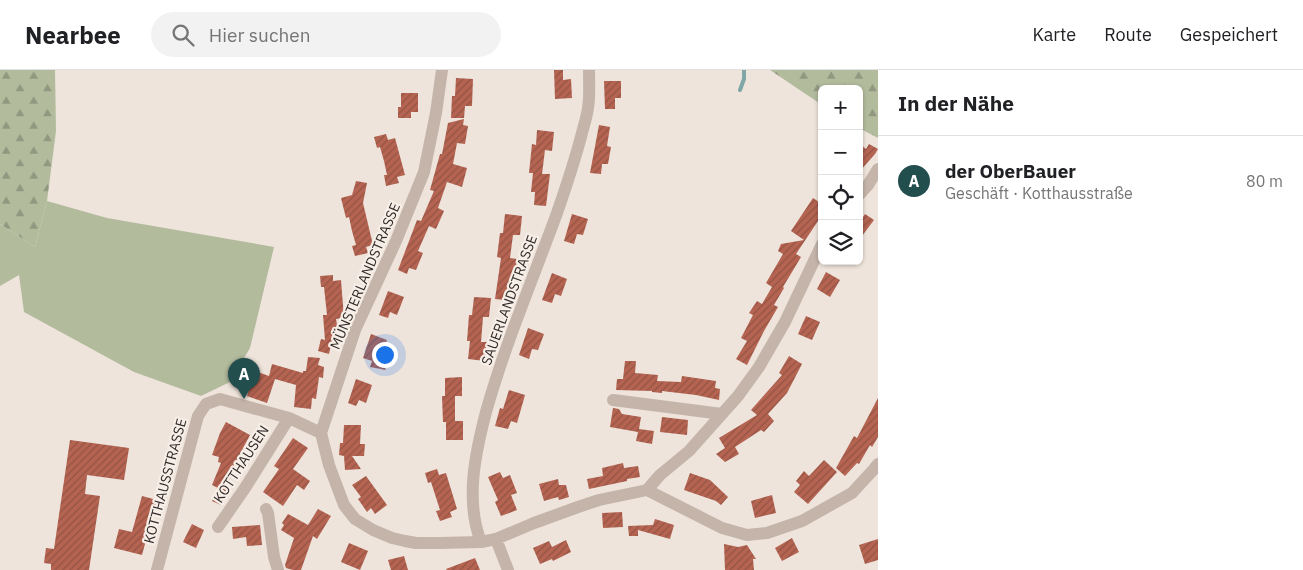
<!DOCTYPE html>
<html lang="de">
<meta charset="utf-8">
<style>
body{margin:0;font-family:"IBM Plex Sans",sans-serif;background:#f2f2f2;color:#202124}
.controls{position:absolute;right:15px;top:15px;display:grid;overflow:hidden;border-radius:8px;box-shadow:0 1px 4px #0004}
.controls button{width:45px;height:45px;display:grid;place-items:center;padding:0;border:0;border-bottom:1px solid #e0e0e0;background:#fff;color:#202124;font:25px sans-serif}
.you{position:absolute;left:384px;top:284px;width:18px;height:18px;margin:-12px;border:4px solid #fff;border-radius:50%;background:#1a73e8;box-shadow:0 0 0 8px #1a73e833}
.badge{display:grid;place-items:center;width:32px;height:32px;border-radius:50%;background:#234e4e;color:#fff;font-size:16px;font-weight:700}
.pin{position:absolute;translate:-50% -41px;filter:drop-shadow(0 1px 2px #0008)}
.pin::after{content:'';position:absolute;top:26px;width:18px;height:15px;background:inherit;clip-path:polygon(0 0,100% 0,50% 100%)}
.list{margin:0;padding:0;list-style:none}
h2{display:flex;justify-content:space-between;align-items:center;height:65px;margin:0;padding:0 20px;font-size:21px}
h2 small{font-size:16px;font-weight:400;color:#757577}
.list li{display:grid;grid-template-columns:32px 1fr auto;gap:15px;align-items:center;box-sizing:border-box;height:90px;padding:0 20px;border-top:1px solid #e0e0e0}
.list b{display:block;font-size:19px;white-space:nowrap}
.list p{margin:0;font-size:16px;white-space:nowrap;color:#757577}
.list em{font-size:16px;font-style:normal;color:#757577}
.icon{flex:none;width:28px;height:28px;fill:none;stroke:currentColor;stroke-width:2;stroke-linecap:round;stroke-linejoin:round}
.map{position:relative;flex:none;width:878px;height:500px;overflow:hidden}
header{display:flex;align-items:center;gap:30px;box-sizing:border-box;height:70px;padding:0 25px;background:#fff;border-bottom:1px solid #e0e0e0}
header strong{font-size:24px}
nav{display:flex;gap:28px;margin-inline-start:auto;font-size:18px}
.search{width:350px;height:45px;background:#f2f2f2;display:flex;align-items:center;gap:12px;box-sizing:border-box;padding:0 18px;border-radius:28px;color:#757577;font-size:19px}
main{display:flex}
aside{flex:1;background:#fff}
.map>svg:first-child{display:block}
.green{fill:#b3bb9d}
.forest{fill:url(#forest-firs)}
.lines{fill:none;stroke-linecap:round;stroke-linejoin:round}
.stream{stroke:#7ea7a6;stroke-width:4}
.building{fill:url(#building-hatch)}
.minor{stroke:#c4b4a9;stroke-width:12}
.labels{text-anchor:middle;stroke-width:4.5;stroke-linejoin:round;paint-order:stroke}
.street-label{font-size:14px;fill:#322a28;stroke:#f6eee7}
</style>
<header>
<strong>Nearbee</strong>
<div class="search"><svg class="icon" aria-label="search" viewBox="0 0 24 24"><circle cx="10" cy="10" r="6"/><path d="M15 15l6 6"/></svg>Hier suchen</div>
<nav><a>Karte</a><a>Route</a><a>Gespeichert</a></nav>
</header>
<main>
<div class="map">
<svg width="878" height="500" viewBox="0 0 878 500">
<defs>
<pattern id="forest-firs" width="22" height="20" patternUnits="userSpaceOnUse" patternTransform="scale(1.25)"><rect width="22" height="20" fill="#b3bb9d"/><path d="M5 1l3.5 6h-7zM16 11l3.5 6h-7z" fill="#929880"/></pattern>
<pattern id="building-hatch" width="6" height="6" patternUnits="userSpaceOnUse" patternTransform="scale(1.25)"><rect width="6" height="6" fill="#b56452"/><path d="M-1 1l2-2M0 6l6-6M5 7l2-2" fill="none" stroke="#945344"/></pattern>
</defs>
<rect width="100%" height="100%" fill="#eee4db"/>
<path class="green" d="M47,131l60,17 167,29 -24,101 -20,34 -29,14 -67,-24 -110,-60 -5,-37 -19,11v-62l35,23z"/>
<path class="forest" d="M0,0h55l1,61 -9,70 -12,46 -35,-23z
M770,0h108v68l-19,-10v-39h-37v16z"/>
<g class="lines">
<path class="stream" d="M740,20l4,-11v-9"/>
</g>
<path class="building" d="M554,0h9v10l8,-1 1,19 -17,1z
M456,8l17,1 -1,27h-7l-1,12h-13l1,-22h3z
M604,11h17v17h-6v11h-10z
M401,23h17v19h-7v6h-13v-11h3z
M464,49l-1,6 5,1 -3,18 -8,-1 -4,21 14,4 -5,19 -15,-5 -9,26 6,3 -8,18 -7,-3 -11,25 5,2 -7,17 -7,-2 -2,6 -9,-4 19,-50 4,1 13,-30 -4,-1 10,-36h2l6,-31z
M599,55l11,2 -3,19 4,1 -3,17h-6l-1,10 -11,-1z
M537,60l17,2 -2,19 -7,-1 -3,24h8l-4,32 -12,-1 1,-13h-4l2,-19h-4l3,-29 4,1z
M386,64l2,6 7,-2 10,37 -8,2 2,6 -13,3 -2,-11h3l-3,-14 -4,-14 -3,1 -3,-11z
M859,73l7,6 3,-5 9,5 -3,5 -16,18z
M356,111l11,2 -4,20 10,42 -7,2 2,6 -13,3 -3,-10 4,-1 -4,-14 -3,-14 -3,1 -5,-20 11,-3z
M813,128l9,6v11l-26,39 5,3 -18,30 1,1 -10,17 4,2 -14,24 -17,34 -11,-6 11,-18 -6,-3 12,-23 -4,-2 8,-12 5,3 10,-17 -6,-4 17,-29 -5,-3 3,-7 23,-4 -13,-9z
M505,144l17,2 -2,19h-7l-3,23 7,1 -4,31h-5l-2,10 -11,-1 6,-41 -4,-1 3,-24h3z
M572,144l16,5 -5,16 -6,-1 -3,10 -10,-3z
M865,144l9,6 -15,20v-17z
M826,202l14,8 -10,17 -13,-8z
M552,203l15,6 -6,17 -6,-2 -3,9 -10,-3z
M333,205v6l8,-1 3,38 -8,1 2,11 -4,1 -5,23 -11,-3 3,-12 4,1 -2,-25h4l-3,-28h-3l-1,-11z
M388,221l16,6 -7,18 -7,-3 -2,6 -9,-3z
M474,227l17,1 -2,19h-6l-1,13 -1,12h6l-2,19 -17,-2 2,-18h-3l2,-26h3z
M806,246l14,6 -8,18 -14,-6z
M528,258l16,6 -6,16 -6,-1 -3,10 -10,-4z
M371,264l16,6 -7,18 6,12 -16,-3 2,-6 -9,-3z
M789,286l13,8 -15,29 -19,21 6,7 -10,11 -3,-2 -26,17 4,7 -14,8 -9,-8 9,-6 -6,-10 38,-23 -6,-5 31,-35 -3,-2z
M308,287l12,1 -2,7 6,2 -1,11 -4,-1 -3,22 -4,-1 -1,11 -17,-2 2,-22 -21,-6 -8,24 -20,-7 8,-25 14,5 3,-12 31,9v-2h3z
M625,291h11l-1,12 23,2 -1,6 24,1 1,-6 34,5 -1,7 5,1 -1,11 -23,-5 -34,-4v2l-10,-1v-1l-36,-1 1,-11h6z
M462,307v19h-7v25h8v19h-17v-18h-3l-1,-26h3v-18z
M356,309l16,6 -6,18 -7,-3 -3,6 -8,-3z
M509,320l16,5 -8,28 -6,-2 -3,8 -13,-3 5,-18 3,1z
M878,328v39l-6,10 -2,-2 -11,19 -2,-1 -12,13 -9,-8 18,-32 3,2z
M613,338l6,1 3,5 19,3 -2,12 15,2 -2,13 -16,-3 2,-9 -28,-5z
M662,347l26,3 -1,15 -27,-3z
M226,352l24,13 -19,36 2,1 -4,9 2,1 -10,23 -9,-4 6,-13 -6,-3 9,-22 -3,-1 1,-5 -7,-2 8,-22z
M344,355h17l-1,19h5l-1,12h-12l9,13 -16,1 -1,-14 -5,-1 1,-12h3z
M293,368l15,10 -15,21 17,12 -6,9 -7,-5 -14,21 -20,-14 16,-23 -5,-3z
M70,370l59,8 -5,32 -37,-5 -2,19 15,2 -11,74h-38v-6l-7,-1 2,-15 8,1z
M824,390l13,12 -29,32 -14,-12 6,-7 -4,-4 8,-10 5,5z
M623,393l1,5 14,-2 2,11 -13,2v2l-38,8 -2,-10 16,-3 -1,-8z
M437,399l2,6 7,-2 11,36 -7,3 2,5 -12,4 -4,-10 4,-1 -9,-28 -3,1 -3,-10z
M500,402l3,6 7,-3 7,18 -6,2 6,15 -16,6 -6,-14 3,-2 -10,-23z
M690,403l20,7 18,17 -7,8 -5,-4 -32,-11z
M366,406l21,29 -12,9 -4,-6 -4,4 -9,-13 3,-2 -9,-12z
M558,409l1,6h7l3,12 -10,3 -1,-3 -14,4 -5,-17z
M772,425l4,18 -21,5 -4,-17z
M142,426l15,4 -15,55 -28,-7 5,-19 13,3z
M318,439l13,7 -14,23 -4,-3 -12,34h-8l-7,-2 -1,-3 9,-27 -13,-8 3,-5 -2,-2 6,-9 20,11z
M622,442l1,15 -20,1 -1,-15z
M655,449l19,6 -4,14 -32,-9v6h-9l-1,-10 25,-1z
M192,454l12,6 -8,18 -13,-6z
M260,455l2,20 -15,1 -1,-9 -13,2 -1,-12z
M792,468l7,14 -17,9 -7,-13z
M878,469v21l-13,4 -6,-19z
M566,470l5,12 -18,9 -1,-2 -12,5 -7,-16 16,-7 3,6z
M349,473l19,8 -8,19 -19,-8z
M724,474l14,3 9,-2 9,14h-3l1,11h-29z
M404,486l4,14h-17l-3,-10z
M475,488l5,12h-33l-1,-1z"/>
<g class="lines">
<path class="minor" d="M442,0l-6,43 -12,59 -28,69 -41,89 -34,103 8,32 15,40 11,14 18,11 19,8 13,3 11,2h23l42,-1 15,-3 38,-16 44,-16 21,-7 48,-10 75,38 25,7 20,-2 35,-12 50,-28 22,-24 4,-5
M859,125l9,-10 10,-16
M613,330l109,14
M647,420l13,-15 29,-24 49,-55 21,-29 26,-45 37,-78
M266,439l2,4 6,44 4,13
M218,457l27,-39 44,-70
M496,469l12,31
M481,472c-16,-41 -6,-88 5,-130 19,-68 47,-133 71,-199 9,-26 18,-53 25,-80 2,-8 5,-17 6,-25 2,-12 1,-26 1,-38
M157,500l41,-154 8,-12 14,-5 69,19 32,15"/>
</g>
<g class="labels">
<g class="street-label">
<text transform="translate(365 206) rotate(-67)" y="5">MÜNSTERLANDSTRASSE</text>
<text transform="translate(509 230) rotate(-70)" y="5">SAUERLANDSTRASSE</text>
<text transform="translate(241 394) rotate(-57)" y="5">KOTTHAUSEN</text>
<text transform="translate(165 411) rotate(-75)" y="5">KOTTHAUSSTRASSE</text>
</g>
</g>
</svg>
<div class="controls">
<button>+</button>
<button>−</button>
<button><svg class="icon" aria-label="locate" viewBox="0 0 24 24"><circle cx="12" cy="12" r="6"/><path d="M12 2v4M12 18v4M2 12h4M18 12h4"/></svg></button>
<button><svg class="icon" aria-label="layers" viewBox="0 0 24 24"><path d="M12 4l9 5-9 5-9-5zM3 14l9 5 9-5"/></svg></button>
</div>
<div class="you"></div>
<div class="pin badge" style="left:244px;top:329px">A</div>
</div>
<aside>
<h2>In der Nähe<small></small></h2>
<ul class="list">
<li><span class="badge">A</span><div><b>der OberBauer</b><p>Geschäft · Kotthausstraße</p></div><em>80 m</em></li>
</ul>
</aside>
</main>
